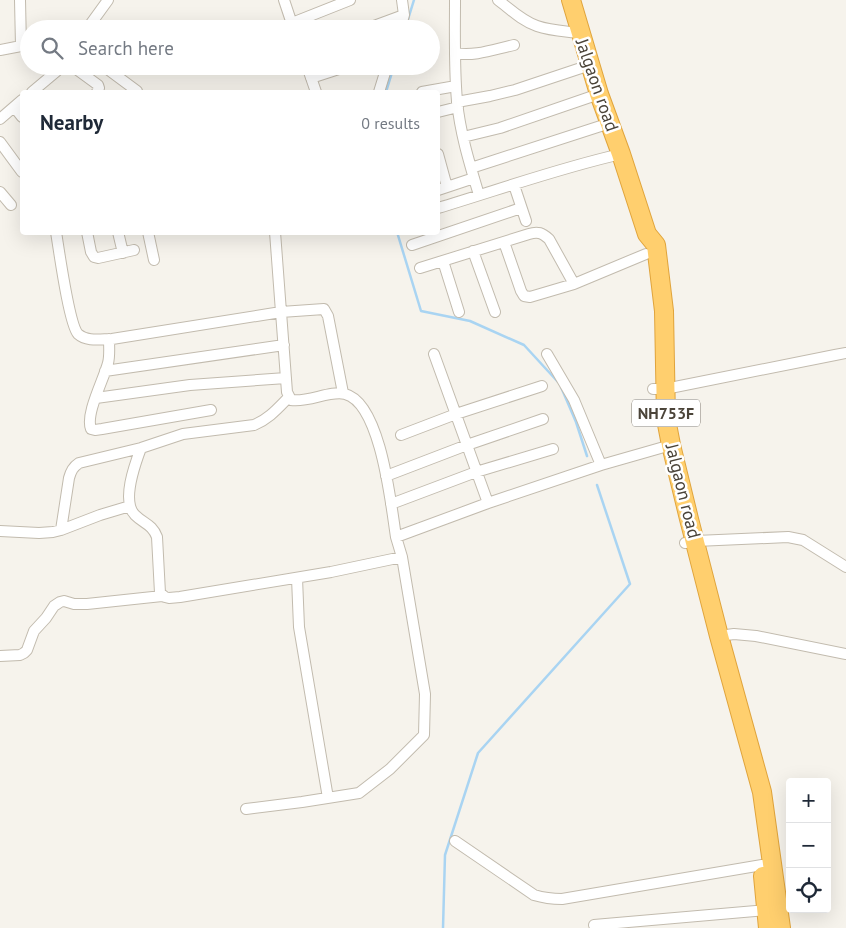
<!DOCTYPE html>
<meta charset="utf-8">
<style>
body{margin:0;font-family:"PT Sans",sans-serif;background:#f6f6f7;color:#1f2937}
.controls{position:absolute;right:15px;bottom:15px;display:grid;overflow:hidden;border-radius:5px;box-shadow:0 5px 20px #0002}
.controls button{width:45px;height:45px;display:grid;place-items:center;padding:0;border:0;border-bottom:1px solid #e0e1e3;background:#fff;color:#1f2937;font:25px sans-serif}
.list{margin:0;padding:0;list-style:none}
h2{display:flex;justify-content:space-between;align-items:center;height:65px;margin:0;padding:0 20px;font-size:21px}
h2 small{font-size:16px;font-weight:400;color:#747a83}
.icon{flex:none;width:28px;height:28px;fill:none;stroke:currentColor;stroke-width:2;stroke-linecap:round;stroke-linejoin:round}
.map{position:relative;flex:none;width:846px;height:928px;overflow:hidden}
.search{position:absolute;background:#fff;box-shadow:0 5px 20px #0002;left:20px;top:20px;width:420px;height:55px;display:flex;align-items:center;gap:12px;box-sizing:border-box;padding:0 18px;border-radius:28px;color:#747a83;font-size:19px}
.panel{position:absolute;background:#fff;box-shadow:0 5px 20px #0002;left:20px;top:90px;width:420px;height:145px;border-radius:5px}
.map>svg:first-child{display:block}
.lines{fill:none;stroke-linecap:round;stroke-linejoin:round}
.stream{stroke:#a9d4f2;stroke-width:2.5}
.street-casing{stroke:#c2bbae;stroke-width:12}
.highway-casing{stroke:#e0a43c;stroke-width:20}
.street{stroke:#fff;stroke-width:10}
.highway{stroke:#ffcf6e;stroke-width:18}
.labels{text-anchor:middle;stroke-width:5;stroke-linejoin:round;paint-order:stroke}
.shield{fill:#fff;stroke:#817c74;stroke-width:1}
.shield-label{font-size:16px;font-weight:bold;fill:#4b4439}
.street-label{font-size:18px;fill:#4b4439;stroke:#fff}
</style>
<div class="map">
<svg width="846" height="928" viewBox="0 0 846 928">
<rect width="100%" height="100%" fill="#f6f3ec"/>
<g class="lines">
<path class="stream" d="M405,29l9,-29
M386,92l8,-26
M397,232l24,79 49,10 54,24 34,37
M561,387l15,35 11,34
M443,928l2,-73 33,-102 152,-169 -33,-99"/>
<g class="street-casing">
<path id="street" d="M20,0l1,46
M284,0l9,27
M455,0c0,34 -1,67 2,101 3,32 13,64 22,94
M498,0c12,9 24,21 39,26 14,5 28,5 43,7
M292,23l58,-23
M87,29l21,-29
M366,29l38,-14
M400,29l4,-14 -2,-15
M0,50l21,-4h8
M455,53c19,4 40,-4 59,-8
M72,66l26,19 1,3 -2,4
M307,66l9,26
M106,68l31,23
M311,78l37,-12
M32,92l25,-21 3,-5
M379,92l8,-26
M422,92l34,-6
M457,102l33,-6 25,-6 75,-25
M14,107l8,10
M438,112l20,-5
M0,119l22,-19
M463,137l37,-9 99,-34
M0,142l22,30
M438,154l9,33
M471,168l139,-45
M514,185l12,36
M438,190l36,-12
M0,192l11,13
M438,208c60,-18 121,-40 183,-54
M56,232c3,18 13,92 22,102 9,8 23,5 34,5l169,-27 43,-3 4,7 15,77
M87,232l4,20 3,5 4,1 36,-8
M118,232l5,21
M148,232l6,28
M275,232l12,160 4,8c17,3 39,-10 54,-6 36,9 46,111 51,143
M504,242l17,49 3,5 6,1 44,-13 72,-30
M412,245l109,-37
M473,251l22,61
M443,261l16,51
M420,268l109,-34c9,-3 13,-1 20,5l25,45
M109,339c0,8 1,17 -1,24 -4,16 -23,51 -17,66l4,1 7,-1 109,-19
M434,354l54,149 113,-38 70,-20
M547,354l27,46 27,65
M105,371l179,-26
M653,389h12l170,-34 11,-2
M96,398l94,-13 96,-7
M401,435l55,-21 86,-28
M141,448c-6,16 -20,53 -6,67 9,9 17,9 22,22l3,56 5,4 4,1 11,-1 151,-25 71,-15
M386,476l81,-31 76,-26
M391,504l85,-32 77,-23
M61,530l8,-52c2,-7 4,-11 10,-15l62,-15 42,-14 71,-9c15,-6 24,-17 35,-28
M0,531l39,2 14,-1 8,-2 39,-15 30,-9
M685,543l11,-2 92,-4 15,3 43,27
M297,578l2,49 29,171
M719,636l15,-2 22,2 90,18
M0,656l20,-1 4,-2 3,-3 7,-19 12,-13 8,-12 6,-4 4,-1 10,3h13l75,-8
M246,809l56,-7 57,-9 31,-24 34,-34 1,-41 -23,-137 -6,-20 92,-34
M455,841l79,54c10,3 18,4 28,4l200,-34h11
M594,925l172,-15"/>
</g>
<g class="highway-casing">
<path id="highway" d="M571,0l28,94 22,60 26,80 9,11 8,66 2,108 5,26 18,74 30,117 43,156 19,136
M763,876l5,52"/>
</g>
<use href="#street" class="street"/>
<use href="#highway" class="highway"/>
</g>
<g class="labels">
<rect class="shield" x="632" y="399.5" width="68" height="27" rx="4"/>
<g class="shield-label">
<text x="666" y="419">NH753F</text>
</g>
<g class="street-label">
<text transform="translate(597 85) rotate(71)" y="6">Jalgaon road</text>
<text transform="translate(683 491) rotate(76)" y="6">Jalgaon road</text>
</g>
</g>
</svg>
<div class="controls">
<button>+</button>
<button>−</button>
<button><svg class="icon" aria-label="locate" viewBox="0 0 24 24"><circle cx="12" cy="12" r="6"/><path d="M12 2v4M12 18v4M2 12h4M18 12h4"/></svg></button>
</div>
<div class="search"><svg class="icon" aria-label="search" viewBox="0 0 24 24"><circle cx="10" cy="10" r="6"/><path d="M15 15l6 6"/></svg>Search here</div>
<section class="panel">
<h2>Nearby<small>0 results</small></h2>
<ul class="list">
</ul>
</section>
</div>
